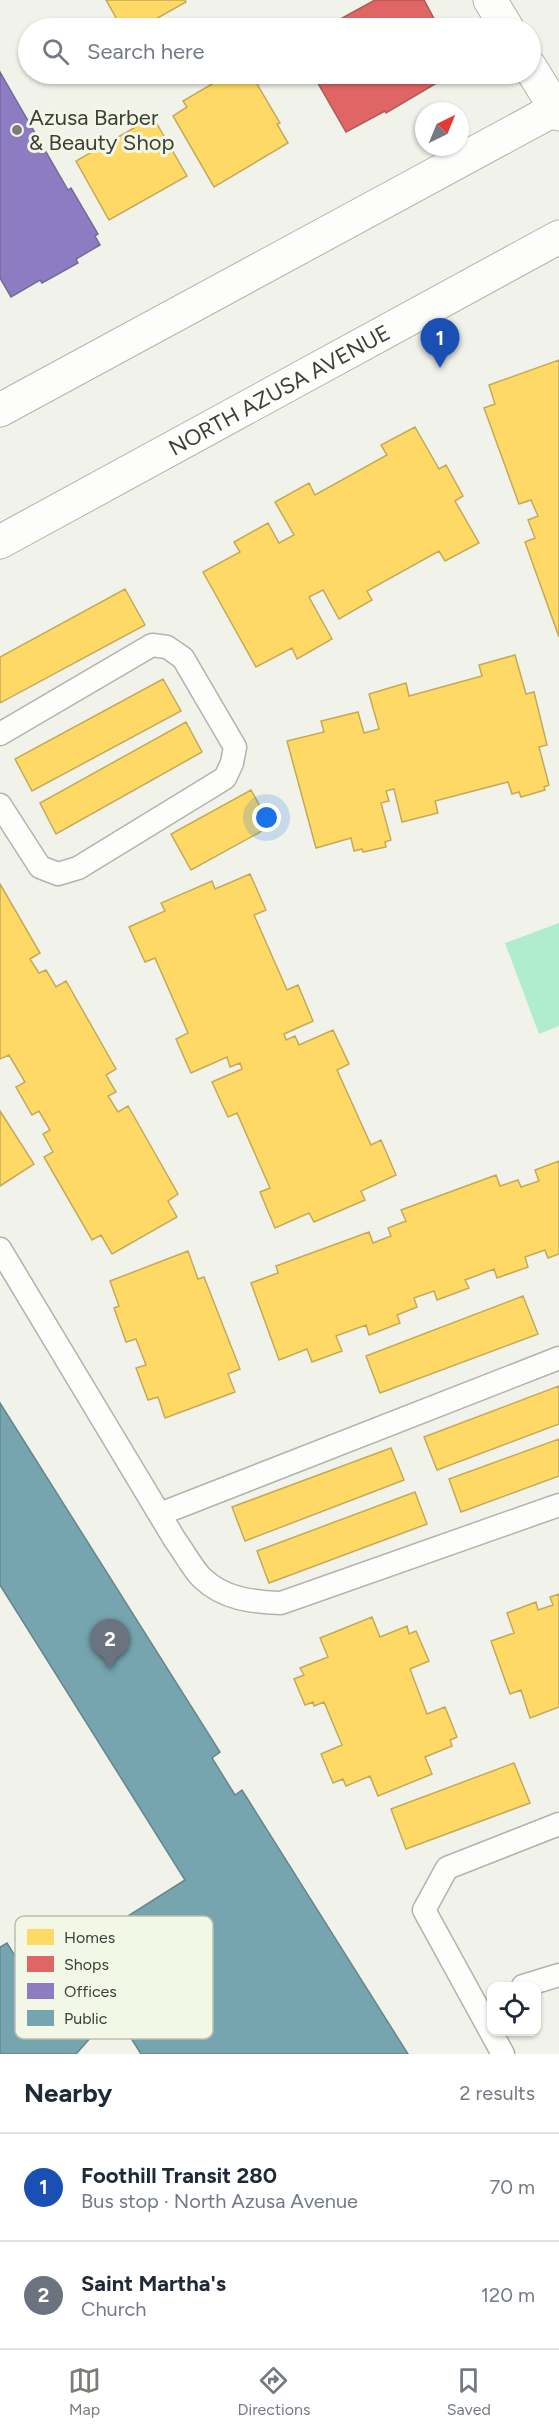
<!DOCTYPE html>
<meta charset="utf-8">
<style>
body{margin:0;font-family:Figtree,sans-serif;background:#f6f6f7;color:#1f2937}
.controls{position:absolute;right:18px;bottom:18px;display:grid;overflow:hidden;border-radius:12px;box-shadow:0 2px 4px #0004}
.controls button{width:54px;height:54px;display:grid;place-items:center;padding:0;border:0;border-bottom:2px solid #e0e1e3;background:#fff;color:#1f2937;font:30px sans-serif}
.compass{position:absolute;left:415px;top:102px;width:54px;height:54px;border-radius:50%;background:#fff;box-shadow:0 2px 4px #0004;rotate:43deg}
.you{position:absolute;left:267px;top:818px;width:21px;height:21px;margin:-15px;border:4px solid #fff;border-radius:50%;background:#1a73e8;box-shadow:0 0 0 9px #1a73e833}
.badge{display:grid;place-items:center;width:39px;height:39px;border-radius:50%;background:#7b7d76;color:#fff;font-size:20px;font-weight:700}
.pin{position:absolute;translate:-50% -50px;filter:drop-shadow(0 2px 3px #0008)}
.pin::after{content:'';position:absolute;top:32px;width:21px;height:18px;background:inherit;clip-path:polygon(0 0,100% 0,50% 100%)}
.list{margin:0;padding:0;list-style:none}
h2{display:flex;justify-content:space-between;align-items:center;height:78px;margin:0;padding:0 24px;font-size:26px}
h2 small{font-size:20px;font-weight:400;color:#747a83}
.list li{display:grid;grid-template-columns:39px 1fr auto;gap:18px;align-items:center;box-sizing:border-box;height:108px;padding:0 24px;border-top:2px solid #e0e1e3}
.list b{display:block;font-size:22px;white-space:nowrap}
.list p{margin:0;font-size:20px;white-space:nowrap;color:#747a83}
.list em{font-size:20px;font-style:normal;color:#747a83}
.icon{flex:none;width:33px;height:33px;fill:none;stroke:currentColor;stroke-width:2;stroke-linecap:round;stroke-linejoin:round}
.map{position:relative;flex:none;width:559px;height:2054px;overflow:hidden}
.search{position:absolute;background:#fff;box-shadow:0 2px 4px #0004;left:18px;right:18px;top:18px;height:66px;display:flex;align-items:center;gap:15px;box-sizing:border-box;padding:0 21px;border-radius:33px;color:#747a83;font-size:22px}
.sheet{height:294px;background:#fff}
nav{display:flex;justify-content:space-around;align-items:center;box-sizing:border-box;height:84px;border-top:2px solid #e0e1e3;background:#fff;font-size:16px;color:#747a83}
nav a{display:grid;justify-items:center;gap:3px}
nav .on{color:#7b7d76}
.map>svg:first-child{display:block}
.water{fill:#b0ecce}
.homes{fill:#ffd966;stroke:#c4aa58;stroke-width:1.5}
.shops{fill:#e06666;stroke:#af5a58;stroke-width:1.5}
.offices{fill:#8e7cc3;stroke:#756999;stroke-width:1.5}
.public{fill:#76a5af;stroke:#65868b;stroke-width:1.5}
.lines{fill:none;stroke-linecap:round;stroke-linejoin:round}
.lane-casing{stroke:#b2b3ac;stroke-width:25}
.street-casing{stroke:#b2b3ac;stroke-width:35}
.primary-casing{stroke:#b2b3ac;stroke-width:35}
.lane{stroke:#fdfdfc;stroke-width:22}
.street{stroke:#fdfdfc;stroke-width:33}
.primary{stroke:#fdfdfc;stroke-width:33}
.poi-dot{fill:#7b7d76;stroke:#f2f7e6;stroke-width:2}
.labels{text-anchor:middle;stroke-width:6;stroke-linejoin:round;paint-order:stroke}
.poi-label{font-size:22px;fill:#3c3e37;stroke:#f2f7e6;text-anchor:start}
.street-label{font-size:22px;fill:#3c3e37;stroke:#f2f7e6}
.key{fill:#f2f7e6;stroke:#bbc0b2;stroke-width:1.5}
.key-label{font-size:16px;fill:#3c3e37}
</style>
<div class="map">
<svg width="559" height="2054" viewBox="0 0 559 2054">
<rect width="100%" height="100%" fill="#f1f3ea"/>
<path class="water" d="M559,923v103l-20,8 -34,-91z"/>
<path class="homes" d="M106,0h79l1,2 -46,26h-18z
M229,74h22l29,49 -3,1 11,19 -74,44 -41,-71 14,-9 -4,-6z
M153,117l34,59 -78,44 -33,-59z
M559,360v277l-34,-95 10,-4 -7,-18 10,-4 -7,-16 -12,4 -35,-96 11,-4 -6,-19z
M415,427l24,42 7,-4 17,31 -8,5 24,42 -34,18 -6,-10 -72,40 5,9 -33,19 -16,-29 -14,7 23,42 -35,20 -5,-11 -36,19 -53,-95 37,-20 -6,-10 34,-19 11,20 15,-8 -19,-33 34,-19 6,12 72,-40 -6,-10z
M125,589l20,36 -145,78v-46z
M515,655l11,39 8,-2 13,53 -8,2 10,38 -5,2 1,3 -24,7 -2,-5 -7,2 -4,-12 -73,19 3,12 -36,9 -8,-33 -8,2 3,10 -8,2 10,37 -6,2 1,5 -23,5 -1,-3 -8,2 -3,-13 -35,10 -29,-107 37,-9 -3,-11 37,-9 6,21 15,-4 -10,-35 37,-11 3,13 73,-20 -3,-11z
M163,679l18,32 -149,80 -17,-32z
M186,722l16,30 -146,82 -16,-31z
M251,790l20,36 -80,44 -20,-36z
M250,874l16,36 -12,5 33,75 11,-5 15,36 -29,13 2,6 9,-4 4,9 34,-15 16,34 -12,6 34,75 10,-5 15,35 -35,16 4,9 -51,22 -5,-9 -34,15 -15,-36 10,-4 -33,-75 -9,4 -16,-35 30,-13 -2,-6 -10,4 -3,-10 -36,16 -15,-34 12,-6 -33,-75 -10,4 -16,-35 36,-16 -4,-8 51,-22 3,8z
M0,884l40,69 -10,6 9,14 7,-3 10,17 10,-6 50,88 -10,6 10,17 -8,4 10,16 10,-6 50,88 -10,7 9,16 -65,37 -11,-19 -9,5 -48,-83 9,-5 -10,-18 7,-4 -11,-19 -7,4 -16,-28 9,-5 -16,-27 -9,4z
M0,1111l34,53 -34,22z
M559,1161v93l-11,4 -3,-8 -20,7 3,10 -31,11 -3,-9 -29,11 4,8 -32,12 -3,-9 -20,7 3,9 -20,8 3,8 -31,12 -3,-10 -30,11 6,15 -30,11 -5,-13 -28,11 -28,-77 27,-10 -2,-7 93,-34 4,11 18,-7 -3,-8 18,-7 -5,-11 95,-35 4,11 18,-6 3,7 18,-6 -4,-11z
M188,1251l10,28 6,-2 36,92 -12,5 7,18 -70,26 -7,-21 -10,3 -12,-32 10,-3 -10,-26 -10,3 -12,-34 5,-2 -9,-25z
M523,1296l15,38 -158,59 -14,-37z
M559,1386v38l-122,46 -13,-33z
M559,1439v37l-98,36 -12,-33z
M391,1448l13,32 -159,61 -13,-34z
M415,1492l12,32 -158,59 -12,-32z
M559,1594v113l-29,11 -9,-28 -11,4 -19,-53 23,-8 -7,-20 29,-11 2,8 15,-5 -3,-8z
M372,1617l8,20 27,-11 2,8 7,-3 13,30 -19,8 17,45 18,-7 12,30 -7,3 2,6 -27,11 7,17 -54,22 -8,-20 -24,10 -3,-7 -10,4 -12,-29 21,-9 -18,-43 -10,4 -1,-4 -8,3 -11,-26 10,-4 -4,-7 28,-11 -8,-19z
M514,1763l16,40 -124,46 -15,-40z"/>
<path class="shops" d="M375,0h49l13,24 3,-1 3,5h-119z
M323,74h129l-66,39 -1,-2 -39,21 -31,-54z"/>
<path class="offices" d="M0,72l68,118 3,-2 27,46 -3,2 5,9 -24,14 2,4 -36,20 -2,-3 -29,17 -11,-19z"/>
<path class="public" d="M0,1403l220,349 -8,6 23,37 7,-5 166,264h-267l-58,-92 -16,10 34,54 -25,28h-76v-107l7,-4 8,13 47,-30 14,23 109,-69 -185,-295z"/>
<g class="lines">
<g class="lane-casing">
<path id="lane" d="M0,734l152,-89 15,2 16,11 52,89 -3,16 -7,15 -147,90 -20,6 -18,-7 -40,-62
M0,1249l175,291c9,12 17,28 27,38 22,21 50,24 79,25l278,-98
M160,1514l399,-156
M523,1986l36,-11
M503,2054l-79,-144 23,-42 112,-44"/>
</g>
<g class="street-casing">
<path id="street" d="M490,0l17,28
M530,67l29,47"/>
</g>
<g class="primary-casing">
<g id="primary">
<path d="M0,410l559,-303"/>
<path id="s1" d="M0,542l559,-305"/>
</g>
</g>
<use href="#lane" class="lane"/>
<use href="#street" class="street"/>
<use href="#primary" class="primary"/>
</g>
<circle class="poi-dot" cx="17" cy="130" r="6"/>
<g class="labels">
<g class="poi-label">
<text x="29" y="125">Azusa Barber<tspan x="29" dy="25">&amp; Beauty Shop</tspan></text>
</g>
<g class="street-label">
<text dy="8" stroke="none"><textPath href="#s1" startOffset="318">NORTH AZUSA AVENUE</textPath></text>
</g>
</g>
<rect x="15" y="1916" width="198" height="123" rx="9" class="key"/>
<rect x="27" y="1929" width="27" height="16" fill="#ffd966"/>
<rect x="27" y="1956" width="27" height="16" fill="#e06666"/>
<rect x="27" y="1983" width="27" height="16" fill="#8e7cc3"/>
<rect x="27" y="2010" width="27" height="16" fill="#76a5af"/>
<g class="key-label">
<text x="64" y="1943">Homes</text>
<text x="64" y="1970">Shops</text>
<text x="64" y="1997">Offices</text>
<text x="64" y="2024">Public</text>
</g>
</svg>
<div class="controls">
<button><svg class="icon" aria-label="locate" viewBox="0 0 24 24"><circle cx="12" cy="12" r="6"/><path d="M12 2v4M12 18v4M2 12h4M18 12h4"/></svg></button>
</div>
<svg class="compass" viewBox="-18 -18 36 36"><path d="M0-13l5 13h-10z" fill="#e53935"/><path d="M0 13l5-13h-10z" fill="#747a83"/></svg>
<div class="you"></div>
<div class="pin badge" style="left:440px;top:368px;background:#1a4fb4">1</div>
<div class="pin badge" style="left:110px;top:1669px;background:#6b7280">2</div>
<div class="search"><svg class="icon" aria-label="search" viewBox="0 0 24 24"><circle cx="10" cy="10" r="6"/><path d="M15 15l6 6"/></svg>Search here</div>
</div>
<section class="sheet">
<h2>Nearby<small>2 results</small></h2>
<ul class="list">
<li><span class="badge" style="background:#1a4fb4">1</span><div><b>Foothill Transit 280</b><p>Bus stop · North Azusa Avenue</p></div><em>70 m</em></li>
<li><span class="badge" style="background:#6b7280">2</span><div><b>Saint Martha's</b><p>Church</p></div><em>120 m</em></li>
</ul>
</section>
<nav>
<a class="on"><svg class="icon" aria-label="map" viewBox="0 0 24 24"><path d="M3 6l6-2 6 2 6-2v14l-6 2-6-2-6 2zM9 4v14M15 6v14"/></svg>Map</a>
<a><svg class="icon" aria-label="directions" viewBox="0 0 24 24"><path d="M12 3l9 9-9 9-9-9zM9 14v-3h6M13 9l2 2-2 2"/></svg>Directions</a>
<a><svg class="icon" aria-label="saved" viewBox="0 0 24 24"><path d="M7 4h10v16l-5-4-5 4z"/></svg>Saved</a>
</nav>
